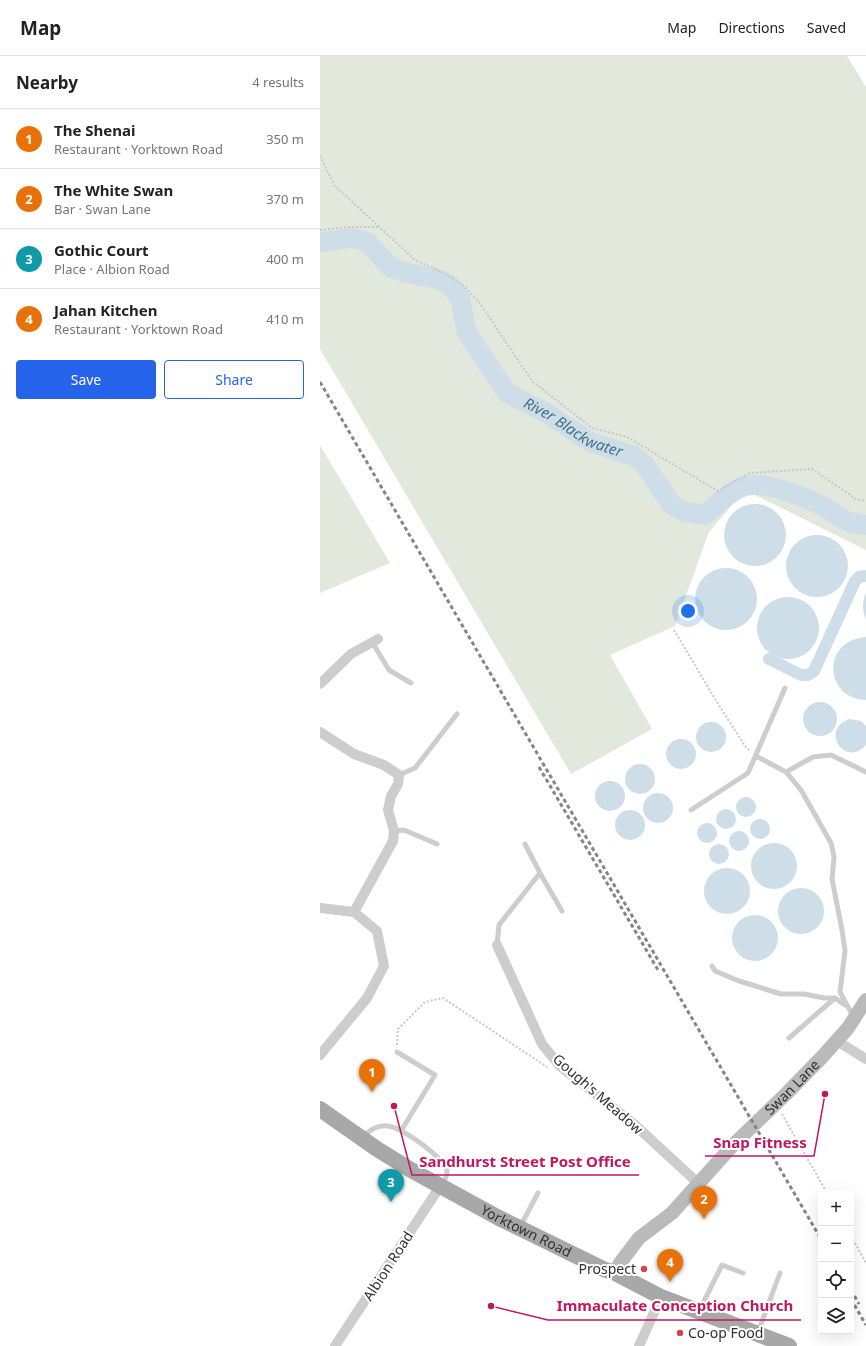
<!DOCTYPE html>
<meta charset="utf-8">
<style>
body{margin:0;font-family:"Noto Sans",sans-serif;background:#f2f2f2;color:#222}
.controls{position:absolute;right:12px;bottom:12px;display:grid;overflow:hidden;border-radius:4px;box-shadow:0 4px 16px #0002}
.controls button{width:36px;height:36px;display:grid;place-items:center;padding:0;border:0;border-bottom:1px solid #e0e0e0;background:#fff;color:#222;font:20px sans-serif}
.you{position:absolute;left:368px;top:555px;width:14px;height:14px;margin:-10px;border:3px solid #fff;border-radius:50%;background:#1a73e8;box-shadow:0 0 0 6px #1a73e833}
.badge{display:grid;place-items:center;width:26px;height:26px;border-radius:50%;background:#2563eb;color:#fff;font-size:13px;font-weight:700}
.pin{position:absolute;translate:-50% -33px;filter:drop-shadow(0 1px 2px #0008)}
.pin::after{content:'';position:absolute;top:21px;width:14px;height:12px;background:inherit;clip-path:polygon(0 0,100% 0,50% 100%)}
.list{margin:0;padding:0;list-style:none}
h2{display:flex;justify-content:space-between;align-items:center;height:52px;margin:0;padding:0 16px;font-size:17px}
h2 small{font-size:13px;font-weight:400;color:#767676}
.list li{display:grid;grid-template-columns:26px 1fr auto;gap:12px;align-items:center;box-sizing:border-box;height:60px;padding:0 16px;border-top:1px solid #e0e0e0}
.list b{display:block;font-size:15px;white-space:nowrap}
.list p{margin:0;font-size:13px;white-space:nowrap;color:#767676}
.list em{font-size:13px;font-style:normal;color:#767676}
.actions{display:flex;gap:8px;padding:12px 16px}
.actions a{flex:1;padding:9px 0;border:1px solid #2563eb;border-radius:4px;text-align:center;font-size:14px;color:#2563eb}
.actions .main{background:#2563eb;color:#fff}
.icon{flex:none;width:22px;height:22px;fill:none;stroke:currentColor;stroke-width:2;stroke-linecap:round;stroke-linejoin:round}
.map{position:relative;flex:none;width:546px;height:1290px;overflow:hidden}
header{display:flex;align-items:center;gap:24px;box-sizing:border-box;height:56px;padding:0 20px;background:#fff;border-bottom:1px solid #e0e0e0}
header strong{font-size:19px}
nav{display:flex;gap:22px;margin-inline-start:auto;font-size:14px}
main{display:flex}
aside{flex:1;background:#fff}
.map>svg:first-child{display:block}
.green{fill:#e3e8dc}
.water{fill:#cddee9}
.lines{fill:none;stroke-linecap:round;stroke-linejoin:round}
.canal{stroke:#cddee9;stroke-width:12}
.river{stroke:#cddee9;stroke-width:20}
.path{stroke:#c7c7c7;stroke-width:2;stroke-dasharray:2 2;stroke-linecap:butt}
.lane{stroke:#cdcdcd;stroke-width:5}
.street{stroke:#cdcdcd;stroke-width:10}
.secondary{stroke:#bababa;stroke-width:14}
.primary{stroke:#a8a8a8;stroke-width:16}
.rail{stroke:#858585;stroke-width:3;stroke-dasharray:4 3;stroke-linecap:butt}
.poi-dot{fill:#d5434f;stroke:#fff;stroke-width:1.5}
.labels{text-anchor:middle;stroke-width:4;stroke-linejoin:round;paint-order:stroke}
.street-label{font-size:14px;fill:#303030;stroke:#fff}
.poi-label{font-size:14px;fill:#303030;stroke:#fff;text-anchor:end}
.water-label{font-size:15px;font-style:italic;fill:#45708a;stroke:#fff}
.leader{fill:none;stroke:#c2185b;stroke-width:1.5}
.callout-dot{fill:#c2185b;stroke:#fff;stroke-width:1.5}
.callout-label{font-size:15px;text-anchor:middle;font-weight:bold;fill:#c2185b;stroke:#fff;stroke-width:4;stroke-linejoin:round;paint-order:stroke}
</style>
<header>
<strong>Map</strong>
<nav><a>Map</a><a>Directions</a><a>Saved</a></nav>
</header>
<main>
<aside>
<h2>Nearby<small>4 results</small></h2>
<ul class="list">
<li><span class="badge" style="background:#e8710a">1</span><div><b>The Shenai</b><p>Restaurant · Yorktown Road</p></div><em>350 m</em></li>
<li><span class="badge" style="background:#e8710a">2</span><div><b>The White Swan</b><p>Bar · Swan Lane</p></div><em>370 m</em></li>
<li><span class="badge" style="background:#0f9aa8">3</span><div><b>Gothic Court</b><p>Place · Albion Road</p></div><em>400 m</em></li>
<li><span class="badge" style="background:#e8710a">4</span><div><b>Jahan Kitchen</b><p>Restaurant · Yorktown Road</p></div><em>410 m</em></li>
</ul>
<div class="actions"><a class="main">Save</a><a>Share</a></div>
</aside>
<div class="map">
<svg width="546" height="1290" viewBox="0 0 546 1290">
<rect width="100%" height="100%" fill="#fff"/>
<path class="green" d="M0,0h527l19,31v463l-121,-60 -36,42 -34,94 -65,29 42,74 -81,45 -251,-425z
M0,389l70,118 -70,30z"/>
<path class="water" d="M404 479a31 31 0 1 1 62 0a31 31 0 1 1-62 0Z
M466 510a31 31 0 1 1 62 0a31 31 0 1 1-62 0Z
M375 543a31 31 0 1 1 62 0a31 31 0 1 1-62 0Z
M546,536v28c-4,-9 -4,-19 0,-28z
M437 572a31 31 0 1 1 62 0a31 31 0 1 1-62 0Z
M546,581v63c-42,-1 -45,-60 0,-63z
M483 663a17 17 0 1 1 34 0a17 17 0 1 1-34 0Z
M530,663l11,2 5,5v19c-22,24 -47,-17 -16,-26z
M376 681a15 15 0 1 1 30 0a15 15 0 1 1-30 0Z
M346 698a15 15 0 1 1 30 0a15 15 0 1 1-30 0Z
M305 723a15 15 0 1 1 30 0a15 15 0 1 1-30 0Z
M275 740a15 15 0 1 1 30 0a15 15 0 1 1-30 0Z
M323 752a15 15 0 1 1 30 0a15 15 0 1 1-30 0Z
M416 751a10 10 0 1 1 20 0a10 10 0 1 1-20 0Z
M396 763a10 10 0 1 1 20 0a10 10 0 1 1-20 0Z
M295 769a15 15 0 1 1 30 0a15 15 0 1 1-30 0Z
M430 773a10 10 0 1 1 20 0a10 10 0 1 1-20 0Z
M377 777a10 10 0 1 1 20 0a10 10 0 1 1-20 0Z
M409 785a10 10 0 1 1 20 0a10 10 0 1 1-20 0Z
M431 810a23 23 0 1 1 46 0a23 23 0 1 1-46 0Z
M389 798a10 10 0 1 1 20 0a10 10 0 1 1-20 0Z
M384 835a23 23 0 1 1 46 0a23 23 0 1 1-46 0Z
M458 855a23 23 0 1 1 46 0a23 23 0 1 1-46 0Z
M412 882a23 23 0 1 1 46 0a23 23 0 1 1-46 0Z"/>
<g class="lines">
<path class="canal" d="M449,603l32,16h7l6,-4 41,-90 4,-4 7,-1"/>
<path class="river" id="s1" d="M0,186l32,-4 10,2 7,4 21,23 10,4 41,9 9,5 10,13 7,35 40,60 41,21 42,28 44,14 10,8 28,41 13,7 20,3c11,-9 23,-23 37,-28 21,-8 63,10 82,20 7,4 14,9 21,13 6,3 14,4 21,5"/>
<path class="path" d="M0,100l14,29 81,75 23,10 24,14 17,18 53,79 60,47 35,9 91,54 32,-18 62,-4 44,30 10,2
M0,174l27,-3h32
M354,574l41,69 30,47 4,4
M77,989l1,-16 27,-27 18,-4 104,69
M462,1058l45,79
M531,1180l15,27"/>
<path class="lane" d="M52,586l17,28 22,13
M436,700l30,16 15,18 30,53 3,14 -2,22 10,51 3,21 -5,41 13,24
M466,716l27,-15 18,-2 35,17
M79,719l16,-7 42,-54
M371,754l57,-37 37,-85
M74,775l10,-1 33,14
M205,788l15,29 22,38
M177,889l2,-20 41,-52
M392,910l3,5 24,10 42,13h23l20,4h11l10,7
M469,982l46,-40
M77,996l38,23 -34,56
M44,1081c6,-8 15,-12 24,-11 13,1 59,33 59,46 0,4 -3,9 -4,12
M200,1171l18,-34
M380,1253l22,-44 21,8
M438,1276l22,-59"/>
<path class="street" d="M0,628l31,-30 27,-15
M0,676l34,22 30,11 15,10 -1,9 -7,12 -3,14 6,21 -1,10 -39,71
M0,852l34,4 23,19 7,35 -17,32 -47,57
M177,889l45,99 18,22 75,59 64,59
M517,985l29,18
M15,1290l100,-152 6,-7
M319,1290l22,-49"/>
<path class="secondary" id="s2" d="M295,1217l5,-10 19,-25 33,-25 61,-68 54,-52 36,-37 25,-28 18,-28"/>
<path class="primary" id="s3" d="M0,1053l57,40 34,21 88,48 104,51 12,4 46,24 128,49"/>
<path class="rail" d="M0,326l501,857
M219,711l119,203
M531,1234l8,14
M531,1243l15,26"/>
</g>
<g class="poi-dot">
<circle cx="324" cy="1213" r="4"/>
<circle cx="360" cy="1277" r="4"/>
</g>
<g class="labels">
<g class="street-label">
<text dy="5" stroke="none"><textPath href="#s2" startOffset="258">Swan Lane</textPath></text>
<text transform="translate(278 1038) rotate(41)" y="5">Gough's Meadow</text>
<text dy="5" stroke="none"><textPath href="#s3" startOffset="240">Yorktown Road</textPath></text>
<text transform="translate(68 1210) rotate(-57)" y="5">Albion Road</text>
</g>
<g class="poi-label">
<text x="316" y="1218">Prospect</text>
<text x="368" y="1282" text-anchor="start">Co-op Food</text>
</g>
<g class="water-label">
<text dy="5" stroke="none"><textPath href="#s1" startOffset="344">River Blackwater</textPath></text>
</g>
</g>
<path class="leader" d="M505 1038L494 1100H385M74 1050L92 1119H319M171 1250L228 1264H481"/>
<g class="callout-dot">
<circle cx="505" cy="1038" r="4"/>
<circle cx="74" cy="1050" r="4"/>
<circle cx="171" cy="1250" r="4"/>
</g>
<g class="callout-label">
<text x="440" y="1092">Snap Fitness</text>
<text x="205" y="1111">Sandhurst Street Post Office</text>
<text x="355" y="1255">Immaculate Conception Church</text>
</g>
</svg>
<div class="controls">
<button>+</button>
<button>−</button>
<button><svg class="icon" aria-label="locate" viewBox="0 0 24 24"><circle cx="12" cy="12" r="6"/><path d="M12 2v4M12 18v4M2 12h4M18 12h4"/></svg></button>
<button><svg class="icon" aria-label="layers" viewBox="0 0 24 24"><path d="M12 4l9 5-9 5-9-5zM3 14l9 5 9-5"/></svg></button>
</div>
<div class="you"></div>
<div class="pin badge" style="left:52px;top:1036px;background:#e8710a">1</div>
<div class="pin badge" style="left:384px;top:1163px;background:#e8710a">2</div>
<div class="pin badge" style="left:71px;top:1146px;background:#0f9aa8">3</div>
<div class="pin badge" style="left:350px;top:1226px;background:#e8710a">4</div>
</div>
</main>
